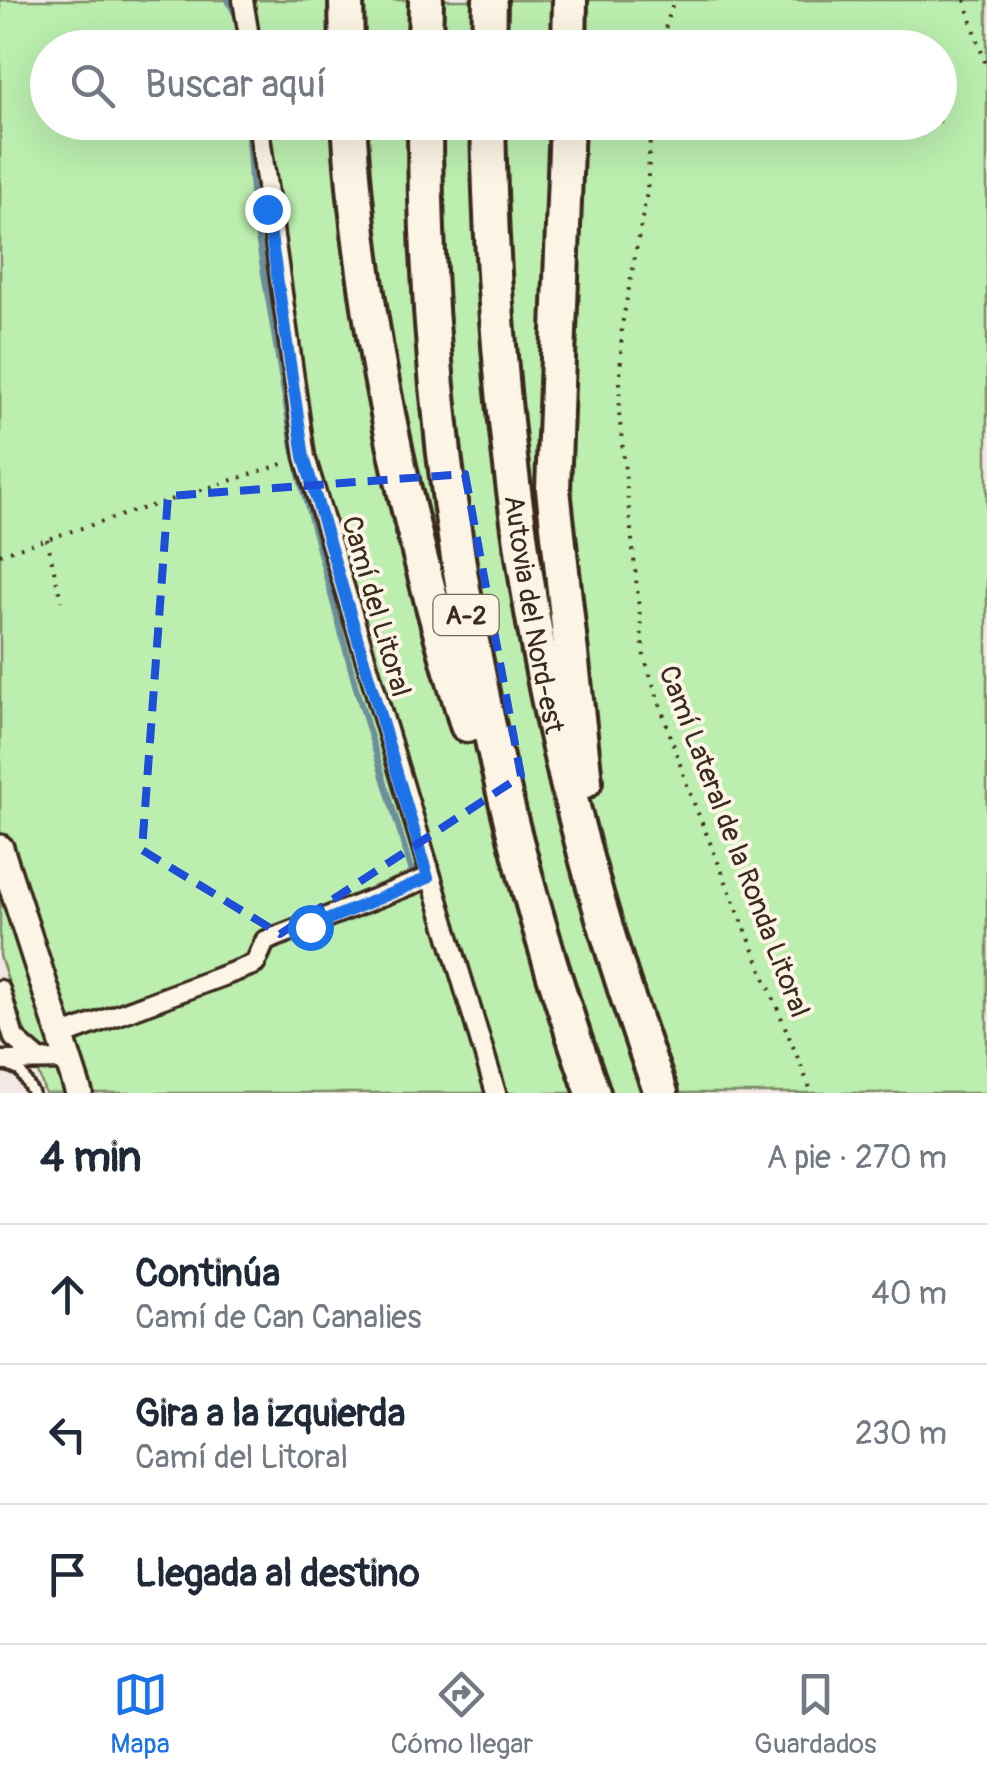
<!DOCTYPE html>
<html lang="es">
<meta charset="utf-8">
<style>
body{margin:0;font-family:Pangolin,sans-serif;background:#f6f6f7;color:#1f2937}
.stop{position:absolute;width:30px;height:30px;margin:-22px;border:8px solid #1a73e8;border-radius:50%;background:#fff}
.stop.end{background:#1a73e8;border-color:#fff;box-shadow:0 2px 10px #0008}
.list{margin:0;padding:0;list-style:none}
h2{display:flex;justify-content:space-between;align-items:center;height:130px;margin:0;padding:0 40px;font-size:42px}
h2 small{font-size:32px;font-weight:400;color:#747a83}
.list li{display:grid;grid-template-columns:65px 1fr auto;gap:30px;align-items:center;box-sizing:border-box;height:140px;padding:0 40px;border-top:2px solid #e0e1e3}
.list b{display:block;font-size:38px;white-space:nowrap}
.list p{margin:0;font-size:32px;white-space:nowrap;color:#747a83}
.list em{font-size:32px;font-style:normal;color:#747a83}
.icon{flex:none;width:55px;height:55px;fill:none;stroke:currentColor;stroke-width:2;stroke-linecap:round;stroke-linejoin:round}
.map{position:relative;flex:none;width:987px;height:1093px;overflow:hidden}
.search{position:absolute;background:#fff;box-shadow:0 10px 40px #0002;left:30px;right:30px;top:30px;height:110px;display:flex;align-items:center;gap:25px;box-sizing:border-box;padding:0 35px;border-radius:55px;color:#747a83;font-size:38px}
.sheet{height:550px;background:#fff}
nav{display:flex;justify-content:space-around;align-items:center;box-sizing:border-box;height:140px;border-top:2px solid #e0e1e3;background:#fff;font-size:28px;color:#747a83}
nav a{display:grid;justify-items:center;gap:5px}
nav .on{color:#1a73e8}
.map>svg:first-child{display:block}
.green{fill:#bbeeaf;stroke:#7b8c66;stroke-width:2.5;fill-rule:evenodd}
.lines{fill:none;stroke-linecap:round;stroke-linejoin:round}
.stream{stroke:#6c8f9a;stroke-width:6}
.lane-casing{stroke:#3b2a1e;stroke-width:16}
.street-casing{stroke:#3b2a1e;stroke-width:25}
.secondary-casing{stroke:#3b2a1e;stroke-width:32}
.highway-casing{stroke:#3b2a1e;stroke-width:40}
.path{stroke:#3b2a1e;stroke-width:4;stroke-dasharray:2.5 8;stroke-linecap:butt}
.lane{stroke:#fcf5e5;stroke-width:9}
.street{stroke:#fcf5e5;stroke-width:18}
.secondary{stroke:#fcf5e5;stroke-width:25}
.highway{stroke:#fcf5e5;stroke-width:32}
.route{stroke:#1a73e8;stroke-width:12}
.marked{fill:none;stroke:#1d4ed8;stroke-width:8;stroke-dasharray:20 12;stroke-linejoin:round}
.labels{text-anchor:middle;stroke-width:8;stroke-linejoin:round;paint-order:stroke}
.shield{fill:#fcf5e5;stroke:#75675a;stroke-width:2.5}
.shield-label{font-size:25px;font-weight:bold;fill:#3b2a1e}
.street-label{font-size:28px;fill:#3b2a1e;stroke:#fcf5e5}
</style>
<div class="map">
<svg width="987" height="1093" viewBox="0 0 987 1093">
<rect width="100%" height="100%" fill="#f3e8e5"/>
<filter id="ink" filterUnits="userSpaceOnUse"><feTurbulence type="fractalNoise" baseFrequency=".01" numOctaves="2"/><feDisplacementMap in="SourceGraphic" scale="20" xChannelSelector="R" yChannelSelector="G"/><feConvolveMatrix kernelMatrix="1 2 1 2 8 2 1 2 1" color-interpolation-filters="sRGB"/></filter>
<g filter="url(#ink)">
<path class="green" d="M0,0h987v1093h-942l-45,-137zM48,48h892v74h-892z"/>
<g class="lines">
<path class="stream" d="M228,0l11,21
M247,122l6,84
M255,220l39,233
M298,471l58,217 56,184"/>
<g class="lane-casing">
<path id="lane" d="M7,1065l13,6 13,22"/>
</g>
<g class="street-casing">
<path id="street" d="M243,0l8,48
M258,122l47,335 191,636
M0,990l14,48 23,20
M61,1036l194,-72 10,-23 163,-63
M0,1061l68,-1"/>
</g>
<g class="secondary-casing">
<path id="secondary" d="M0,848l79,245"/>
</g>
<g class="highway-casing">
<g id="highway">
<path d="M346,0l1,48"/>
<path d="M425,48l1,-48"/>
<path d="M489,48l1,-48"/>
<path d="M569,48l1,-48"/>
<path d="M349,122c12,200 60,412 118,603"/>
<path d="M425,122c0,332 57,658 168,971"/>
<path id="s1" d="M488,122c7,343 54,648 173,971"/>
<path d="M567,122l-14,367 32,292"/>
</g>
</g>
<path class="path" d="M965,0l22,69
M659,48l15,-48
M651,122l-4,70 -25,133 -3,87 25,245 45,134 123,302
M47,539l14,62
M0,554l286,-91"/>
<use href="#lane" class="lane"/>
<use href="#street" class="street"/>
<use href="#secondary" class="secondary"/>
<use href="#highway" class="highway"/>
</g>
</g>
<g class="lines" filter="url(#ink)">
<path class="route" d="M267,209l37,248 124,421 -118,49"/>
</g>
<path class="marked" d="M465,474l56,302 -241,158 -138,-84 26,-354z"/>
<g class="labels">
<rect class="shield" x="433.5" y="595" width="65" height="40" rx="8"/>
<g class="shield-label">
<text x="466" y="624">A-2</text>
</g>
<g class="street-label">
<text transform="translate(377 606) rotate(74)" y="10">Camí del Litoral</text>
<text dy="10" stroke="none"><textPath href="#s1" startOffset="495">Autovia del Nord-est</textPath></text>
<text transform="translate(735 841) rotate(69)" y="10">Camí Lateral de la Ronda Litoral</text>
</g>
</g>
</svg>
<div class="stop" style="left:310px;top:927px"></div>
<div class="stop end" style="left:267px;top:209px"></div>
<div class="search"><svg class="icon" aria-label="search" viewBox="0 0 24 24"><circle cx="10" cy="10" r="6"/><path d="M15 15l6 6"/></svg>Buscar aquí</div>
</div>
<section class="sheet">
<h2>4 min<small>A pie · 270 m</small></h2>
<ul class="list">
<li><svg class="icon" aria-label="ahead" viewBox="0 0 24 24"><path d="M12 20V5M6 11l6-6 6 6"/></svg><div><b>Continúa</b><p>Camí de Can Canalies</p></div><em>40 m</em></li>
<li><svg class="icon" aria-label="left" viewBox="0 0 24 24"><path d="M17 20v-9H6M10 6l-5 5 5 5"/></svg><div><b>Gira a la izquierda</b><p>Camí del Litoral</p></div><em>230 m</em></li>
<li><svg class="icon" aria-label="arrive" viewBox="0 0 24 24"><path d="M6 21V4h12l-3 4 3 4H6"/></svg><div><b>Llegada al destino</b></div></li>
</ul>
</section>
<nav>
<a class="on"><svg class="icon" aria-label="map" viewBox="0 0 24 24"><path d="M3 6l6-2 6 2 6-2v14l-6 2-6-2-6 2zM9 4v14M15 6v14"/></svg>Mapa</a>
<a><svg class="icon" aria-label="directions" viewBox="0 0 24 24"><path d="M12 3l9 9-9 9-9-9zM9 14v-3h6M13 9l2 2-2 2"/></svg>Cómo llegar</a>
<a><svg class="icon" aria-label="saved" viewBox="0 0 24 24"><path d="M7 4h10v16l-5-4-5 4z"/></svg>Guardados</a>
</nav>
